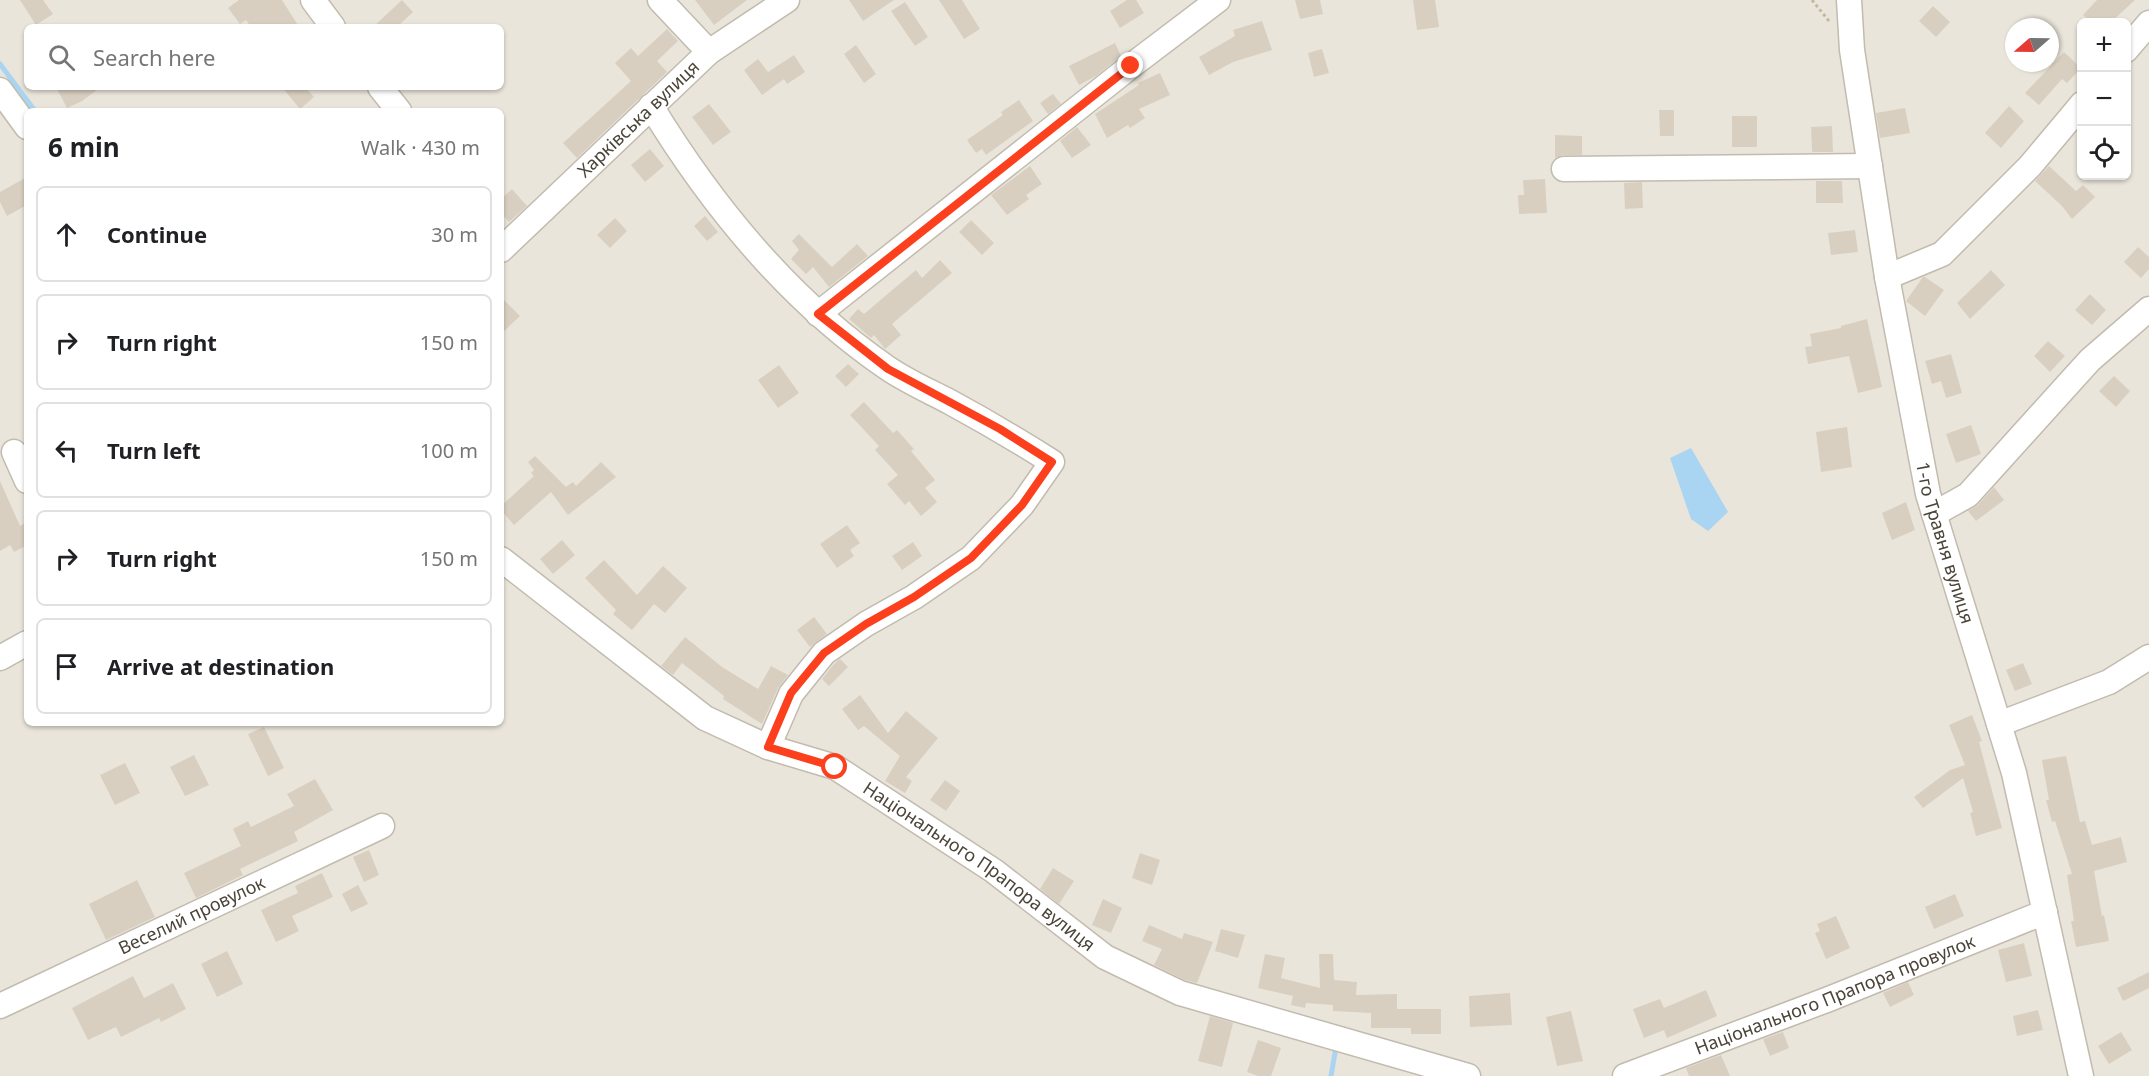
<!DOCTYPE html>
<meta charset="utf-8">
<style>
body{margin:0;font-family:"Noto Sans",sans-serif;background:#f6f6f6;color:#202124}
.controls{position:absolute;right:18px;top:18px;display:grid;overflow:hidden;border-radius:9px;box-shadow:0 2px 4px #0004}
.controls button{width:54px;height:54px;display:grid;place-items:center;padding:0;border:0;border-bottom:2px solid #e0e0e0;background:#fff;color:#202124;font:30px sans-serif}
.compass{position:absolute;left:2005px;top:18px;width:54px;height:54px;border-radius:50%;background:#fff;box-shadow:0 2px 4px #0004;rotate:250deg}
.stop{position:absolute;width:18px;height:18px;margin:-14px;border:4px solid #fc3f1d;border-radius:50%;background:#fff}
.stop.end{background:#fc3f1d;border-color:#fff;box-shadow:0 2px 6px #0008}
.list{margin:0;padding:0;list-style:none}
h2{display:flex;justify-content:space-between;align-items:center;height:78px;margin:0;padding:0 24px;font-size:26px}
h2 small{font-size:20px;font-weight:400;color:#757577}
.list li{display:grid;grid-template-columns:39px 1fr auto;gap:18px;align-items:center;box-sizing:border-box;height:96px;margin:0 12px 12px;padding:0 12px;border:2px solid #e0e0e0;border-radius:9px}
.list b{display:block;font-size:22px;white-space:nowrap}
.list em{font-size:20px;font-style:normal;color:#757577}
.icon{flex:none;width:33px;height:33px;fill:none;stroke:currentColor;stroke-width:2;stroke-linecap:round;stroke-linejoin:round}
.map{position:relative;flex:none;width:2149px;height:1076px;overflow:hidden}
.search{position:absolute;background:#fff;box-shadow:0 2px 4px #0004;left:24px;top:24px;width:480px;height:66px;display:flex;align-items:center;gap:15px;box-sizing:border-box;padding:0 21px;border-radius:9px;color:#757577;font-size:22px}
.panel{position:absolute;background:#fff;box-shadow:0 2px 4px #0004;left:24px;top:108px;width:480px;height:618px;border-radius:9px}
.map>svg:first-child{display:block}
.residential{fill:#eae5da;fill-rule:evenodd}
.water{fill:#a9d4f2}
.lines{fill:none;stroke-linecap:round;stroke-linejoin:round}
.stream{stroke:#a9d4f2;stroke-width:5}
.building{fill:#d8cfc1}
.minor-casing{stroke:#c2bbae;stroke-width:27}
.path{stroke:#c4b79f;stroke-width:3;stroke-dasharray:3 3;stroke-linecap:butt}
.minor{stroke:#fff;stroke-width:24}
.route{stroke:#fc3f1d;stroke-width:8}
.labels{text-anchor:middle;stroke-width:6;stroke-linejoin:round;paint-order:stroke}
.street-label{font-size:18px;fill:#4b4439;stroke:#fff}
</style>
<div class="map">
<svg width="2149" height="1076" viewBox="0 0 2149 1076">
<rect width="100%" height="100%" fill="#f6f3ec"/>
<path class="residential" d="M0,0h2149v1076h-2149zM2082,22h44v154h-44zM27,27h474v60h-474zM2014,27h36v36h-36zM27,111h474v612h-474z"/>
<path class="water" d="M1691,448l37,64 -20,19 -17,-12 -21,-61z"/>
<g class="lines">
<path class="stream" d="M0,64l35,47
M1331,1076l5,-29 -2,-1"/>
</g>
<path class="building" d="M20,0h23l10,14 -17,11z
M239,0h43l17,27h-48l-5,-7 -6,4 -12,-16z
M402,0l11,12 -16,15h-24z
M695,0h52l-33,25z
M849,0h45l-31,21z
M939,0h23l18,29 -16,10z
M1127,0h9l8,13 -24,15 -10,-17z
M1295,0h25l3,14 -23,5z
M1413,0h22l4,27 -22,3z
M2097,0h38l-24,22h-21l-7,-7z
M905,2l23,35 -13,9 -24,-35z
M1933,6l17,16 -14,15 -17,-16z
M1262,21l10,29 -39,12 -24,13 -10,-18 36,-21 -2,-6z
M667,29l11,12 -21,20 10,11 -90,86 -14,-15 68,-62 -16,-18 16,-15 7,8z
M1115,43l6,13 -25,20 -17,9 -10,-19z
M856,45l20,29 -12,9 -20,-29z
M1322,49l7,24 -15,4 -6,-24z
M2064,52l17,16 -14,15 -5,-4 -23,26 -14,-12z
M794,55l11,17 -18,12 -3,-5 -22,16 -18,-25 14,-11 10,13z
M1160,73l10,22 -31,14 6,9 -15,10 -2,-3 -21,13 -12,-24 44,-29 -1,-2z
M56,87h45l-19,14 -15,7z
M282,87h23l9,10 -14,12z
M1053,94l8,10 -13,10 -8,-11z
M1019,100l14,21 -47,34 -4,-6 -6,4 -9,-13 36,-25 -2,-3z
M709,104l22,28 -18,13 -21,-28z
M2009,106l15,15 -23,27 -16,-15z
M1905,108l5,25 -30,5 -4,-25z
M1659,110h15v26h-14z
M1732,116h25v31h-25z
M1832,126l1,26h-21l-1,-25z
M1077,127l14,18 -19,13 -12,-17z
M1555,135l27,1v19h-19l-8,3z
M650,149l14,17 -19,16 -14,-17z
M1030,166l12,18 -16,11 3,4 -22,16 -16,-20z
M2049,166l27,25 7,-6 12,12 -23,22 -10,-13 -27,-25z
M27,177v28l-20,11 -7,-14v-10z
M1545,179l2,34 -28,1 -1,-19h6l-1,-15z
M1816,181h26l1,22h-27z
M1642,182l1,26 -18,1 -1,-26z
M512,189l15,17 -18,16 -8,-9v-14z
M705,216l13,16 -11,9 -13,-15z
M615,218l12,13 -17,17 -13,-13z
M971,220l23,23 -12,12 -23,-23z
M1855,230l3,22 -27,3 -3,-22z
M799,234l33,33 25,-23 11,12 -39,31 -16,-20 -7,7 -15,-15 8,-9 -7,-9z
M2138,247l11,10v12l-8,9 -17,-16z
M940,260l12,13 -60,51 9,11 -16,14 -11,-14 -3,3 -22,-19 9,-10 6,5 52,-44 6,8z
M1991,270l14,15 -35,34 -13,-16z
M1923,277h2l19,13 -19,26 -19,-15z
M2090,294l16,16 -14,15 -17,-15z
M501,297l19,19 -19,18z
M1867,319l15,68 -24,6 -9,-37 -41,8 -3,-17 7,-1 -2,-12 31,-6v-2z
M2048,341l17,15 -15,16 -16,-16z
M1951,354l11,39 -16,5 -5,-17 -9,3 -7,-23z
M848,364l11,10 -13,13 -11,-11z
M779,365l20,28 -21,15 -20,-28z
M2114,376l16,15 -14,16 -17,-16z
M864,402l29,31 4,-3 17,19 -3,2 24,29 -10,8 12,14 -16,14 -12,-15 -4,4 -18,-21 11,-9 -23,-25 4,-4 -29,-31z
M1971,425l10,29 -25,9 -10,-29z
M1847,427l5,40 -31,5 -5,-40z
M535,456l31,31 7,-5 3,4 25,-24 15,15 -48,38 -17,-23 -37,33 -13,-15v-4l33,-30 -3,-3 3,-3 -6,-8z
M0,481l20,45 7,-4v23l-13,7 -4,-7 -10,6z
M1994,487l10,13 -28,21 -8,-10 10,-6z
M1906,502l9,28 -23,10 -10,-27z
M847,525l13,18 -10,7 4,6 -17,12 -17,-24z
M562,540l13,15 -22,19 -13,-15z
M913,542l9,14 -20,14 -10,-14z
M604,560l33,35 26,-29 24,22 -22,25 -11,-9 -22,26 -19,-16 3,-4 -31,-32z
M814,617l13,17 -17,13 -13,-17z
M685,637l37,30 36,22 13,-23 17,9 -10,13 -16,36 -39,-25 1,-3 -42,-33 -9,12 -12,-9z
M840,659l8,8 -19,19 -7,-7 12,-15z
M2023,663l9,21 -17,7 -9,-21z
M860,695l28,38 18,-22 32,27 -32,39 6,4 -7,12 -20,-12 15,-25 -36,-30 -6,4 -16,-21z
M1972,715l10,26 -3,1 23,86 -26,8 -6,-23 3,-1 -10,-34 -40,30 -9,-11 36,-27 15,-5 -16,-40z
M264,727l20,41 -16,8 -20,-42z
M194,755l15,30 -24,11 -15,-29z
M2066,756l14,66 5,-1 7,24 29,-8 6,25 -33,9 8,45 2,-1 5,26 -33,6 -5,-26h3l-7,-46 5,-1 -17,-53 -3,1 -6,-22h3l-7,-40z
M125,763l15,30 -25,12 -15,-30z
M315,779l18,31 -39,22 4,9 -58,28 3,6 -47,23 -12,-25 57,-27 -8,-17 15,-8 3,6 43,-21 -7,-12z
M945,780l15,11 -14,20 -16,-11z
M369,850l10,25 -15,7 -11,-25z
M1140,853l20,7 -8,25 -20,-7z
M1053,868l21,13 -15,23 -19,-15z
M322,873l11,24 -41,19 7,15 -23,11 -15,-32 37,-17 -3,-7z
M137,880l18,37 -49,23 -17,-36z
M358,885l10,19 -17,8 -9,-18z
M1955,894l9,22 -30,13 -9,-22z
M1103,899l19,9 -11,25 -19,-8z
M1836,916l14,32 -24,11 -11,-26 5,-2 -3,-7z
M1149,925l33,14 2,-6 29,9 -16,41 -12,-3 -31,-15 8,-16 -20,-8z
M1221,929l24,6 -7,23 -23,-7z
M2024,943l8,33 -26,6 -8,-32z
M227,951l16,33 -26,13 -16,-33z
M1265,954l20,4 -4,20 39,10 -1,-34h14l1,26 23,2 -1,13 41,-1v15h44v25h-30v-6h-40v-15l-38,-2v-6l-27,-2 -1,5 -14,-3 2,-9 -35,-8z
M2149,972v16l-26,13 -6,-13z
M133,976l11,22 29,-15 13,26 -25,13 -2,-4 -38,19 -5,-10 -28,13 -16,-32z
M1908,982l6,13 -24,12 -7,-14z
M1706,990l11,26 -50,22 -3,-8 -20,8 -11,-29 27,-10 4,9z
M1510,993l2,32 -42,2 -1,-31z
M2038,1010l5,20 -26,6 -4,-20z
M1571,1011l12,50 -26,5 -11,-49z
M1210,1016l23,7 -11,44 -24,-6z
M1783,1032l6,16 -19,8 -7,-17z
M2121,1032l11,18 -23,14 -11,-18z
M1258,1040l23,8 -10,28h-13l-11,-4z
M1721,1055l9,21h-41l-3,-8z"/>
<g class="lines">
<g class="minor-casing">
<g id="minor">
<path d="M313,0l20,27"/>
<path d="M660,0l49,52"/>
<path id="s1" d="M1849,0l3,50 35,227 41,217 86,279 67,303"/>
<path d="M2126,50l23,-27"/>
<path d="M380,87l19,24"/>
<path d="M0,90l27,37"/>
<path d="M651,106c61,100 138,194 235,261 20,14 43,24 64,35 35,19 69,39 102,60l-30,43 -51,53 -57,39 -48,27 -42,29 -33,41 -23,53"/>
<path d="M1564,169l306,-3"/>
<path id="s2" d="M501,250l208,-198 78,-52"/>
<path d="M1887,277l55,-23 88,-88 52,-62"/>
<path d="M818,314l313,-248 87,-66"/>
<path d="M14,452l13,29"/>
<path d="M1934,514l34,-19 122,-135 59,-51"/>
<path id="s3" d="M501,559l204,159 63,29 67,20 159,104 111,86 75,36 288,83"/>
<path d="M0,658l27,-15"/>
<path d="M1999,724l110,-42 40,-25"/>
<path id="s4" d="M0,1006l382,-180"/>
<path id="s5" d="M1625,1076l204,-77 216,-87"/>
</g>
</g>
<path class="path" d="M1812,0l17,21"/>
<use href="#minor" class="minor"/>
</g>
<g class="lines">
<path class="route" d="M835,767l-67,-20 23,-54 33,-40 42,-29 48,-27 57,-39 51,-53 30,-43 -52,-33 -112,-60 -70,-55 313,-248"/>
</g>
<g class="labels">
<g class="street-label">
<text dy="6" stroke="none"><textPath href="#s2" startOffset="190">Харківська вулиця</textPath></text>
<text dy="6" stroke="none"><textPath href="#s1" startOffset="552">1-го Травня вулиця</textPath></text>
<text dy="6" stroke="none"><textPath href="#s3" startOffset="573">Національного Прапора вулиця</textPath></text>
<text dy="6" stroke="none"><textPath href="#s4" startOffset="212">Веселий провулок</textPath></text>
<text dy="6" stroke="none"><textPath href="#s5" startOffset="225">Національного Прапора провулок</textPath></text>
</g>
</g>
</svg>
<div class="controls">
<button>+</button>
<button>−</button>
<button><svg class="icon" aria-label="locate" viewBox="0 0 24 24"><circle cx="12" cy="12" r="6"/><path d="M12 2v4M12 18v4M2 12h4M18 12h4"/></svg></button>
</div>
<svg class="compass" viewBox="-18 -18 36 36"><path d="M0-13l5 13h-10z" fill="#e53935"/><path d="M0 13l5-13h-10z" fill="#757577"/></svg>
<div class="stop" style="left:835px;top:767px"></div>
<div class="stop end" style="left:1131px;top:66px"></div>
<div class="search"><svg class="icon" aria-label="search" viewBox="0 0 24 24"><circle cx="10" cy="10" r="6"/><path d="M15 15l6 6"/></svg>Search here</div>
<section class="panel">
<h2>6 min<small>Walk · 430 m</small></h2>
<ul class="list">
<li><svg class="icon" aria-label="ahead" viewBox="0 0 24 24"><path d="M12 20V5M6 11l6-6 6 6"/></svg><div><b>Continue</b></div><em>30 m</em></li>
<li><svg class="icon" aria-label="right" viewBox="0 0 24 24"><path d="M7 20v-9h11M14 6l5 5-5 5"/></svg><div><b>Turn right</b></div><em>150 m</em></li>
<li><svg class="icon" aria-label="left" viewBox="0 0 24 24"><path d="M17 20v-9H6M10 6l-5 5 5 5"/></svg><div><b>Turn left</b></div><em>100 m</em></li>
<li><svg class="icon" aria-label="right" viewBox="0 0 24 24"><path d="M7 20v-9h11M14 6l5 5-5 5"/></svg><div><b>Turn right</b></div><em>150 m</em></li>
<li><svg class="icon" aria-label="arrive" viewBox="0 0 24 24"><path d="M6 21V4h12l-3 4 3 4H6"/></svg><div><b>Arrive at destination</b></div></li>
</ul>
</section>
</div>
